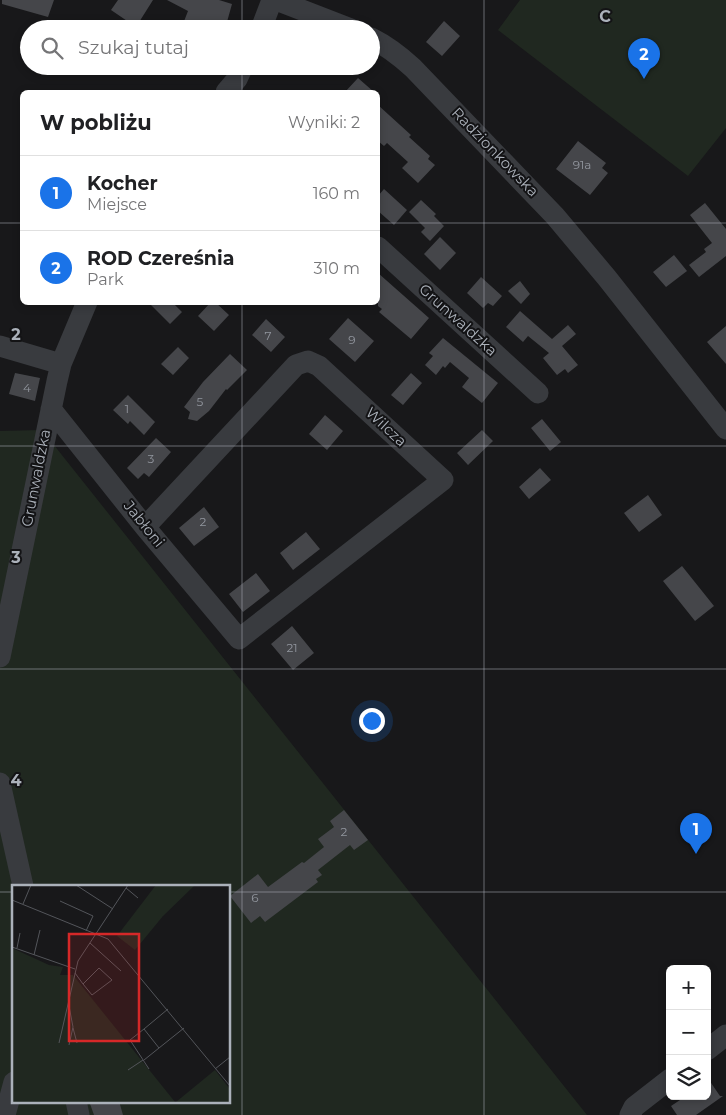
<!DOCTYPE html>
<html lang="pl">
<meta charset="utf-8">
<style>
body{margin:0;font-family:Montserrat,sans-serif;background:#f6f6f6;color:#202124}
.controls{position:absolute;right:15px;bottom:15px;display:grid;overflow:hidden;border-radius:8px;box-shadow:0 2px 8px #0003}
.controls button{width:45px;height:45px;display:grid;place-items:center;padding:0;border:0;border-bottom:1px solid #e0e0e0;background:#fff;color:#202124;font:25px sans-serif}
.you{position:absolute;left:371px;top:720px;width:18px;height:18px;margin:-12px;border:4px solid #fff;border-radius:50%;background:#1a73e8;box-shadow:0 0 0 8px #1a73e833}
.badge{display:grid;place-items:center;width:32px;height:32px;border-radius:50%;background:#1a73e8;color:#fff;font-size:16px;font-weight:700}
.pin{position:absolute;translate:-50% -41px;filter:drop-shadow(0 1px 2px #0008)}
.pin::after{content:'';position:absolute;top:26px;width:18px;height:15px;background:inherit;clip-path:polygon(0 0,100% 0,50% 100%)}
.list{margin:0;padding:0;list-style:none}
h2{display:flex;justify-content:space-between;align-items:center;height:65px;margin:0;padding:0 20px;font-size:21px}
h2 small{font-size:16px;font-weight:400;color:#757577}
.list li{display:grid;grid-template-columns:32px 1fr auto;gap:15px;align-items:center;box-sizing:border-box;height:75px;padding:0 20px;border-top:1px solid #e0e0e0}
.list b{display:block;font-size:19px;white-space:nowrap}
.list p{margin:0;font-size:16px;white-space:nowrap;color:#757577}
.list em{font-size:16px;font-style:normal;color:#757577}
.icon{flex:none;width:28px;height:28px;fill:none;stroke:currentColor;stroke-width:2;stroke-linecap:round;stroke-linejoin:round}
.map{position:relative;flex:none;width:726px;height:1115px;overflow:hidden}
.search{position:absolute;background:#fff;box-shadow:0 2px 8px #0003;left:20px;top:20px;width:360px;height:55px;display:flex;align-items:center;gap:12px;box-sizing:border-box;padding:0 18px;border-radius:28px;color:#757577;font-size:19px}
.panel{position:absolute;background:#fff;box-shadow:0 2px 8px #0003;left:20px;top:90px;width:360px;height:215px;border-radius:8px}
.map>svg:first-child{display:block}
.green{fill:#202820;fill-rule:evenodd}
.building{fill:#45464a}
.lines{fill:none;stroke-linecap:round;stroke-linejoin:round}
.minor{stroke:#393b3f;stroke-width:21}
.grid{fill:none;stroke:#abb1ba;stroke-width:1;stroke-opacity:0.55}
.labels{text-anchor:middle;stroke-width:4;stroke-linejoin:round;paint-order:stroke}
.number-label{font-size:12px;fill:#92969e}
.street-label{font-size:15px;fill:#abb1ba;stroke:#131315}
.inset-road{fill:none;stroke:#53555a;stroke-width:1}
.view{fill:#d62828;fill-opacity:0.15;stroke:#d62828;stroke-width:2.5}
.inset-edge{fill:none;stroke:#abb1ba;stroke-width:2.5}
.grid-label{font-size:16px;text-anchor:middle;font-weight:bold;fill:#abb1ba;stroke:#131315;stroke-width:4;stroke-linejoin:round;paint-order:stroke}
</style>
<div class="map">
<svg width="726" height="1115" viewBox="0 0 726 1115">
<rect width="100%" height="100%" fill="#18181a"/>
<path class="green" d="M520,0h206v128l-38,48 -190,-146z
M42,430l545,685h-587v-684zM14,886h215v215h-215z"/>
<path class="building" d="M2,0h52l-6,17 -46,-13z
M118,0h35l-17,27 -25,-17z
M167,0h52l13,4 -7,25h-44l7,-18z
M444,21l16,15 -18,20 -16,-14z
M358,78l16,14h-29z
M378,105l33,30 -2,2 21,19 -2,3 7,6 -17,18 -16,-15 6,-6 -21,-19 -3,3 -6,-5z
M578,141l28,22 -4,5 6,5 -18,22 -34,-26z
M384,189l23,21 -13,15 -16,-14v-15z
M421,200l15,14 -2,2 10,10 -14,15 -9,-9 4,-4 -16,-16z
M705,203l21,26v27l-27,21 -10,-12 17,-13 -2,-3 8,-6 -22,-28z
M440,237l16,16 -16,17 -16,-16z
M674,255l13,16 -21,16 -13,-15z
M378,273l51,45 -18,21 -32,-27 3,-3 -4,-3z
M481,277l21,19 -9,10 -5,-3 -5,5 -16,-15z
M520,281l10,13 -9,10 -13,-13z
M148,302h24l10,10 -12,12z
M211,302h4l14,13 -15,16 -16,-15z
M520,311l32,28 16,-14 8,9 -14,12 16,19 -10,8 -3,-4 -8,6 -14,-17 6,-5 -21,-17 -5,6 -17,-15z
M348,318l26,23 -19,21 -26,-23z
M266,319l19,18 -14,15 -19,-17z
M726,326v38l-19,-22z
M443,338l55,45 -16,20 -20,-16 7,-9 -19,-16 -5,6 -2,-2 -7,9 -11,-10 8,-9 -4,-3z
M178,347l11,11 -16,17 -12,-11z
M230,354l17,16 -20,20 -1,-1 -17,22 -12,10 -9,-2 2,-7 -6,-5 19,-25z
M15,373l25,5 -5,23 -26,-7z
M411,373l11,10 -19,22 -12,-10z
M128,395l27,27 -11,13 -14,-14 -2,3 -15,-14z
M325,415l18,16 -16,19 -18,-16z
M542,419l19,23 -11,9 -19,-23z
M482,430l11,11 -25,24 -11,-12z
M156,438l15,14 -22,25 -5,-4 -6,6 -11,-11z
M540,468l11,12 -22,19 -10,-12z
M648,495l14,20 -23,17 -15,-19z
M204,507l15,20 -25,19 -15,-18z
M306,532l14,17 -27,21 -13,-17z
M682,566l32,40 -19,15 -32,-40z
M256,573l14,18 -27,21 -14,-18z
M292,626l22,27 -21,17 -22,-26z
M344,810l24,30 -14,10 -4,-5 -32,25 4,5 -6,4 2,3 -53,40 -5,-6 -9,7 -21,-27 28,-22 10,13 34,-25 2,1 20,-16 -6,-8 16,-12 -4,-6z
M707,1077l13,19h3l-27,19h-19l-6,-9 9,-6 -3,-4h30z
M89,1101h30l4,14h-29z"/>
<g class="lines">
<path class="minor" d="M276,0l75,29
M261,29l11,-29
M371,38c16,8 29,18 42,30l142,148 52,62 119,151
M226,92l11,-13 6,-13
M378,247l160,146
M0,346l61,18
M51,409l94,118 94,112 204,-159 -124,-114 -11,-5 -12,4 -151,162
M0,657l57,-276 4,-17 26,-62
M0,783l23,103
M707,1050l19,-15
M76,1101l3,14
M5,1115l9,-33
M630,1115l4,-8 36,-28"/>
</g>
<path class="grid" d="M242,0v29M484,0v1115M242,66v26M0,223h22M378,223h348M242,302v813M0,446h726M0,669h726M0,892h14M229,892h497"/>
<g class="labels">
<g class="number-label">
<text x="582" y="169">91a</text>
<text x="268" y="340">7</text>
<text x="352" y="344">9</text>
<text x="27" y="392">4</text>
<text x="200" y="406">5</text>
<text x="127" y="413">1</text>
<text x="151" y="463">3</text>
<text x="203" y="526">2</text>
<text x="292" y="652">21</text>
<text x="344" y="836">2</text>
<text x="255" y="902">6</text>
</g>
<g class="street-label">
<text transform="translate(495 152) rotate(46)" y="5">Radzionkowska</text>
<text transform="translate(458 320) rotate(42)" y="5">Grunwaldzka</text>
<text transform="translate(386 427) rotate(43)" y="5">Wilcza</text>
<text transform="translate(36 478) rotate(-79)" y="5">Grunwaldzka</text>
<text transform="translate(144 524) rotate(51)" y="5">Jabłoni</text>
</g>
</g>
<g transform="translate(12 885)">
<rect width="218" height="218" fill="#18181a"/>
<path d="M144,0l38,1 -31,30 -28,34 -18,-14zM0,63l37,17 14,2 -3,8h13l102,127h-163zM203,185l14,18v14h-53z" fill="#202820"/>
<path class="inset-road" d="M64,0l37,24M114,3l12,10M0,15l96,39 122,147M48,16l33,15 -7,15M11,19l8,-19M78,58l31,28M0,62l63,22M5,63l3,-15M22,70l6,-25M63,88l8,11 9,11 20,-15 -13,-12 -16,16M57,121l4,21 -4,18M61,143l4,15M132,144l24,-20M47,158l19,-82 50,-76M132,175l40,-32M137,184l-19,-29 14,-11 15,19M203,184l15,-12M116,185l15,-10"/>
<path class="view" d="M57,49h70v107h-70z"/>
<rect width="218" height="218" class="inset-edge"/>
</g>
<g class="grid-label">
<text x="605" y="22">C</text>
<text x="16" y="340">2</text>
<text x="16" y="563">3</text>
<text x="16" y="786">4</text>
</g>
</svg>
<div class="controls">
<button>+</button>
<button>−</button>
<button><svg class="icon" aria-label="layers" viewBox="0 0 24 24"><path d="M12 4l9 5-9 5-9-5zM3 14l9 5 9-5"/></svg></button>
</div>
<div class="you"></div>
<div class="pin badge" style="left:696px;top:854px">1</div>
<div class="pin badge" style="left:644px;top:79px">2</div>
<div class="search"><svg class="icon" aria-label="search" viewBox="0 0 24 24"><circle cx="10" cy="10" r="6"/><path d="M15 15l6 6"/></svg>Szukaj tutaj</div>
<section class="panel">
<h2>W pobliżu<small>Wyniki: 2</small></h2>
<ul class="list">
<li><span class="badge">1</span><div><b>Kocher</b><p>Miejsce</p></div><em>160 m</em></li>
<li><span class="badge">2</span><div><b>ROD Czereśnia</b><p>Park</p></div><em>310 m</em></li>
</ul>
</section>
</div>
